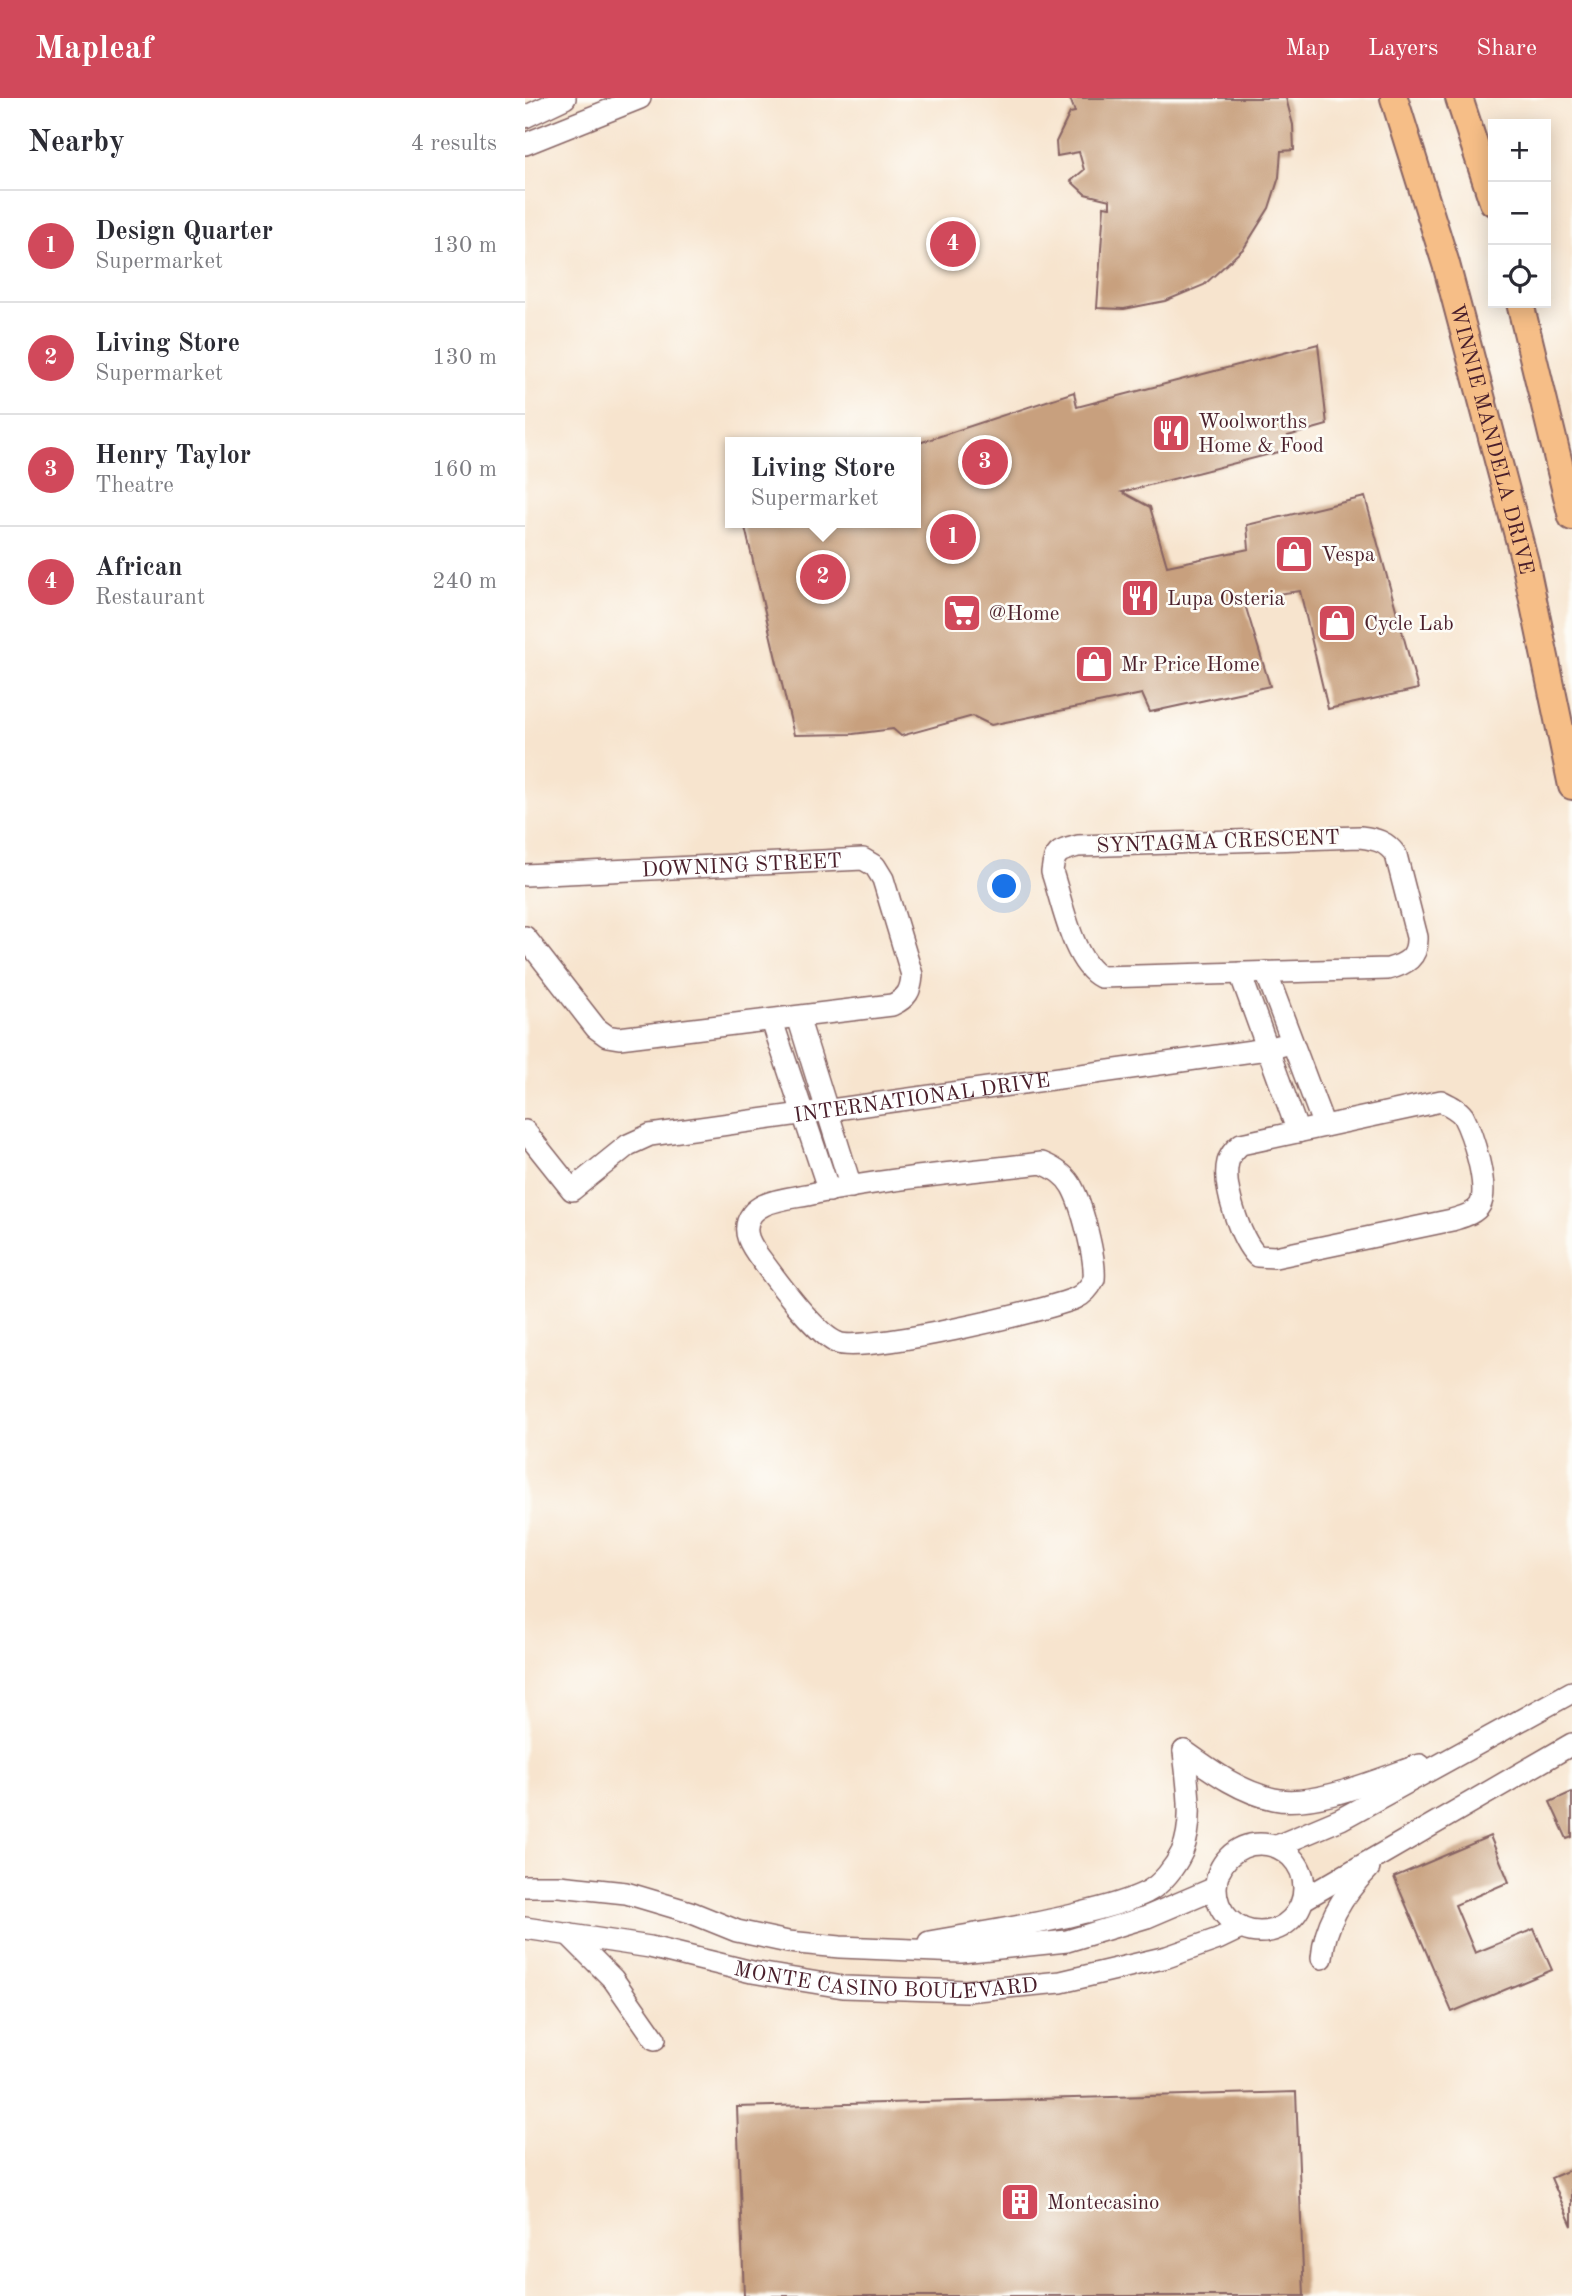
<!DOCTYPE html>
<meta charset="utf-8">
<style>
body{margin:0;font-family:"Old Standard TT",serif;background:#f2f2f3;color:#2b2b33}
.controls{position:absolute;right:21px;top:21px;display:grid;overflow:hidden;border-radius:0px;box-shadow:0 4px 18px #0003}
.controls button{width:63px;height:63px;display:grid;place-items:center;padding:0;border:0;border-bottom:2px solid #e1e1e2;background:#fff;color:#2b2b33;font:35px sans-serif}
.you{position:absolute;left:480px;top:789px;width:24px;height:24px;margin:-18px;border:5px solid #fff;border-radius:50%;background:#1a73e8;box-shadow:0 0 0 10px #1a73e833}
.badge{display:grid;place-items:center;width:46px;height:46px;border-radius:50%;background:#d1495b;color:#fff;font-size:23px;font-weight:700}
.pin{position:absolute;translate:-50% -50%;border:4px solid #fff;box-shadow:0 2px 7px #0006}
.popup{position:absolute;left:200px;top:339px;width:196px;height:91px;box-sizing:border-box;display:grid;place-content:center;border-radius:0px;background:#fff;filter:drop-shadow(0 2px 5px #0005);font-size:23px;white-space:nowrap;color:#7c7c81}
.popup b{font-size:26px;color:#2b2b33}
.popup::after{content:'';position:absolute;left:50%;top:100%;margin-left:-14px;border:14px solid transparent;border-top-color:#fff}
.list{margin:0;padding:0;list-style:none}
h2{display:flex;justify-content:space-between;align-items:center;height:91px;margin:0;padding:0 28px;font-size:30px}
h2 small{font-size:23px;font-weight:400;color:#7c7c81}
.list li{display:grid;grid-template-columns:46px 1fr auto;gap:21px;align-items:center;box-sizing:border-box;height:112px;padding:0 28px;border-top:2px solid #e1e1e2}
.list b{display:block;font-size:26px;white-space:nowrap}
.list p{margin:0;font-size:23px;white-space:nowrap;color:#7c7c81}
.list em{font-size:23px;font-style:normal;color:#7c7c81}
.icon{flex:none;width:38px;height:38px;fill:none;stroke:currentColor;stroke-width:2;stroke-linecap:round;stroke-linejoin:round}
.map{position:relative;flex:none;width:1047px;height:2198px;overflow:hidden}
header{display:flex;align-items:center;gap:42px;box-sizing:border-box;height:98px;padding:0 35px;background:#d1495b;color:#fff}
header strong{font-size:33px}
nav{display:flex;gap:38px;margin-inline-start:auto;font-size:24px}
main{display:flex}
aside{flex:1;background:#fff}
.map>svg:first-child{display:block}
.building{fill:#c8a07e}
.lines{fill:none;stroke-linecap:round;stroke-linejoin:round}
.minor-casing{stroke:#876464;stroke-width:24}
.major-casing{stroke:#876464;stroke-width:30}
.minor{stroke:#fff;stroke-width:21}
.major{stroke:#f6be87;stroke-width:26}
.labels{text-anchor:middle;stroke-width:5;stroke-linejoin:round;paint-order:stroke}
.poi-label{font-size:21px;fill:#4a1f2b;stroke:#fdfcf7;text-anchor:start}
.street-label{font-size:21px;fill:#4a1f2b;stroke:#fdfcf7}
</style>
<header>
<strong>Mapleaf</strong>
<nav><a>Map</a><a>Layers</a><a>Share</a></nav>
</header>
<main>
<aside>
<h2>Nearby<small>4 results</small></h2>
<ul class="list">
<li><span class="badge">1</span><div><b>Design Quarter</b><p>Supermarket</p></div><em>130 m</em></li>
<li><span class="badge">2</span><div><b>Living Store</b><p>Supermarket</p></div><em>130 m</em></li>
<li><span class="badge">3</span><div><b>Henry Taylor</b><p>Theatre</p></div><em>160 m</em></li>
<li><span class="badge">4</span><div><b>African</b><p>Restaurant</p></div><em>240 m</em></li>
</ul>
</aside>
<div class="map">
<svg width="1047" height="2198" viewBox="0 0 1047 2198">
<rect width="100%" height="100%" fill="#fdfcf7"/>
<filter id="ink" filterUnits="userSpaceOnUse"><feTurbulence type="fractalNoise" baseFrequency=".0143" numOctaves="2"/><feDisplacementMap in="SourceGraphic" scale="14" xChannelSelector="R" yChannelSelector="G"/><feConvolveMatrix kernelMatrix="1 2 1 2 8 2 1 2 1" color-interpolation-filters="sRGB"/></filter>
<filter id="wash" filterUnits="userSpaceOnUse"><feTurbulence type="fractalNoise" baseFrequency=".00686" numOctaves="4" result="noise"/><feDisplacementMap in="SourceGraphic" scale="28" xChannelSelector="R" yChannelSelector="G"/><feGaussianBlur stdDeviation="1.57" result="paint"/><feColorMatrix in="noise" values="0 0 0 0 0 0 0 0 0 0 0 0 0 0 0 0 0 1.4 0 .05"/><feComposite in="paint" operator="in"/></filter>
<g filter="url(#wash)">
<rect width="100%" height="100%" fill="#f7e4ce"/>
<g id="blocks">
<path class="building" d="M542,0h219l7,27 1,25 -13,1 -2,26 -10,31 -25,40 -40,37 -39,16 -41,8 -27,-1 7,-102 6,1v-7l-25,-6 -14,-13 13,-11 -5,-18 -22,4 -1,-14 14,-29 5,-1 -4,-11z
M793,246l9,81 -39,11 6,12 -172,44 28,15 17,59 82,-17 -2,-24 118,-28 53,192 -90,20 -28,-118 -57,7 27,88 -120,26 -8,-18 -151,31 -18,-9 -72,20 -8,-7 -40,5 -59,1 -50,-212h172v-79l158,-52 3,15z
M1047,1694v45l-5,2 -17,-37z
M965,1738l19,46 -54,23 20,48 59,-24 18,41 -100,42 -58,-135z
M771,1994l8,204h-560l-7,-189z
M1047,2071v57l-21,-48z"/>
</g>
</g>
<g filter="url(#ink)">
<use href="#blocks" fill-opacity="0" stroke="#876464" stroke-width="2"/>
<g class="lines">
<g class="minor-casing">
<g id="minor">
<path d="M0,19l40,-19"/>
<path d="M0,46l115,-46"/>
<path d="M835,739c16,2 26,4 36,18l21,82c1,21 -11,27 -29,32l-287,8c-28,-14 -39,-76 -49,-105 2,-21 8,-21 26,-26z"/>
<path id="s1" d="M0,777l338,-16 12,7 8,13 29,96c-1,16 -5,23 -20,30l-273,33 -12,-2 -11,-8 -71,-91"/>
<path d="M741,874l58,154"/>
<path d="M715,875l58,159"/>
<path d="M273,919l53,170"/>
<path d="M247,923l57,170"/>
<path d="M916,1003c8,4 17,8 22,15 9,17 27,72 17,89 -5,9 -19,12 -28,15l-177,37 -18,-1c-17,-17 -35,-71 -29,-94 2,-8 7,-13 13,-18z"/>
<path id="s2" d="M0,1033l47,59 56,-45 22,-10 617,-86 24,-6"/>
<path d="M517,1065c12,5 24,12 30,24 10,18 24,72 22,92 -4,8 -9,15 -18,19 -30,13 -212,55 -238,45 -21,-8 -58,-58 -72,-77 -11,-15 -28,-33 -14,-52 3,-4 8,-7 12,-9 15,-7 36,-8 52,-12 74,-15 151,-21 226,-30z"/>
<path d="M659,1653c28,20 56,41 90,48 39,9 108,-21 146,-34"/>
<circle cx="735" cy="1790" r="44"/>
<path d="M752,1748l64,-27 231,-127"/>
<path d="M0,1788h34l67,7 64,19 47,19 51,11 52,5 121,5 106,-11 80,-24 68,-29"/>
<path d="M779,1801l268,-155"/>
<path id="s3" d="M0,1830l125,19 102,25 91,15 123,4 95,-9 106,-25 51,-18 23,-11"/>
<path d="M43,1836l45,45 42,60"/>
<path d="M404,1844c51,-9 102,-16 152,-29 22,-5 46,-11 66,-21 15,-8 28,-25 35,-40 13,-31 5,-69 2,-101"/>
<path d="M797,1860c3,-36 22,-65 47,-90"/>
</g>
</g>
<g class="major-casing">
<g id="major">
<path id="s4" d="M869,0l52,166 79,298 47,224"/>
<path d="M934,0l34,104"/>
<path d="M995,205l52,214"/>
</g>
</g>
<use href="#minor" class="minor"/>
<use href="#major" class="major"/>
</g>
</g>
<defs>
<g id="restaurant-square" transform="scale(2.0125)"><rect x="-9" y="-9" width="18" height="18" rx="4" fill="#d1495b" stroke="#fdfcf7"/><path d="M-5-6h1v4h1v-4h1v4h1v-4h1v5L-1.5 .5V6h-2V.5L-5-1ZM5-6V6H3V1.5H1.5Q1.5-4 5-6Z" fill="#fff"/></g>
<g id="shop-square" transform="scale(2.0125)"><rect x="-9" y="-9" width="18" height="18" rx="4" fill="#d1495b" stroke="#fdfcf7"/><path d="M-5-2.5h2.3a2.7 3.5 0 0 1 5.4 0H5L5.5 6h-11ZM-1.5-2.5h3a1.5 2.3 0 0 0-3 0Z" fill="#fff"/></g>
<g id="supermarket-square" transform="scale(2.0125)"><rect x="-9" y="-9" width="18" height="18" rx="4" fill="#d1495b" stroke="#fdfcf7"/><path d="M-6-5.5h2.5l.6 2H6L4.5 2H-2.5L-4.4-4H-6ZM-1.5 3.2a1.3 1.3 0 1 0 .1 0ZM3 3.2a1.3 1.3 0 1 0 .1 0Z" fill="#fff"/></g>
<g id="building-square" transform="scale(2.0125)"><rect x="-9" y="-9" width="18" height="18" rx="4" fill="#d1495b" stroke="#fdfcf7"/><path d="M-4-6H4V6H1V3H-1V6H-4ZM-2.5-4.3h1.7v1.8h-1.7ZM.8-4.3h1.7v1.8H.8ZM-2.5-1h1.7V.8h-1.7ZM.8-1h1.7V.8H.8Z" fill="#fff"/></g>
</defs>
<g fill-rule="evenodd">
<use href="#restaurant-square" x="646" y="335"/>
<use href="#shop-square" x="769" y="456"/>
<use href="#restaurant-square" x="615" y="500"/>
<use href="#supermarket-square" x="437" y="515"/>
<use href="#shop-square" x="812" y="525"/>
<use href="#shop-square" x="569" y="566"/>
<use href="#building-square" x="495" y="2104"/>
</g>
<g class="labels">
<g class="poi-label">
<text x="673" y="330">Woolworths<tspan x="673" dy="24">Home &amp; Food</tspan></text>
<text x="796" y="463">Vespa</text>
<text x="642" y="507">Lupa Osteria</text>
<text x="464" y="522">@Home</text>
<text x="839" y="532">Cycle Lab</text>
<text x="596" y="573">Mr Price Home</text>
<text x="522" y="2111">Montecasino</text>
</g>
<g class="street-label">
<text dy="7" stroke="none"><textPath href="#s4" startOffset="355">WINNIE MANDELA DRIVE</textPath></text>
<text transform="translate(693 743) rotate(-2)" y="7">SYNTAGMA CRESCENT</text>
<text dy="7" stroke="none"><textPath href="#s1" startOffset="217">DOWNING STREET</textPath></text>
<text dy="7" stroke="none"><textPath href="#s2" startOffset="446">INTERNATIONAL DRIVE</textPath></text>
<text dy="7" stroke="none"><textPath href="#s3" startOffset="366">MONTE CASINO BOULEVARD</textPath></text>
</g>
</g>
</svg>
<div class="controls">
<button>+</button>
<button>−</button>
<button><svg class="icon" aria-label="locate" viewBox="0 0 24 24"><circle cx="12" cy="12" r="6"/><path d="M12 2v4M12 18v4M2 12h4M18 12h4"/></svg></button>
</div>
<div class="you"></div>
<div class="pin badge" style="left:428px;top:439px">1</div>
<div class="pin badge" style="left:298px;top:479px">2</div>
<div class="popup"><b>Living Store</b>Supermarket</div>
<div class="pin badge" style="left:460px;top:364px">3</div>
<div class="pin badge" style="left:428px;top:146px">4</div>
</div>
</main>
